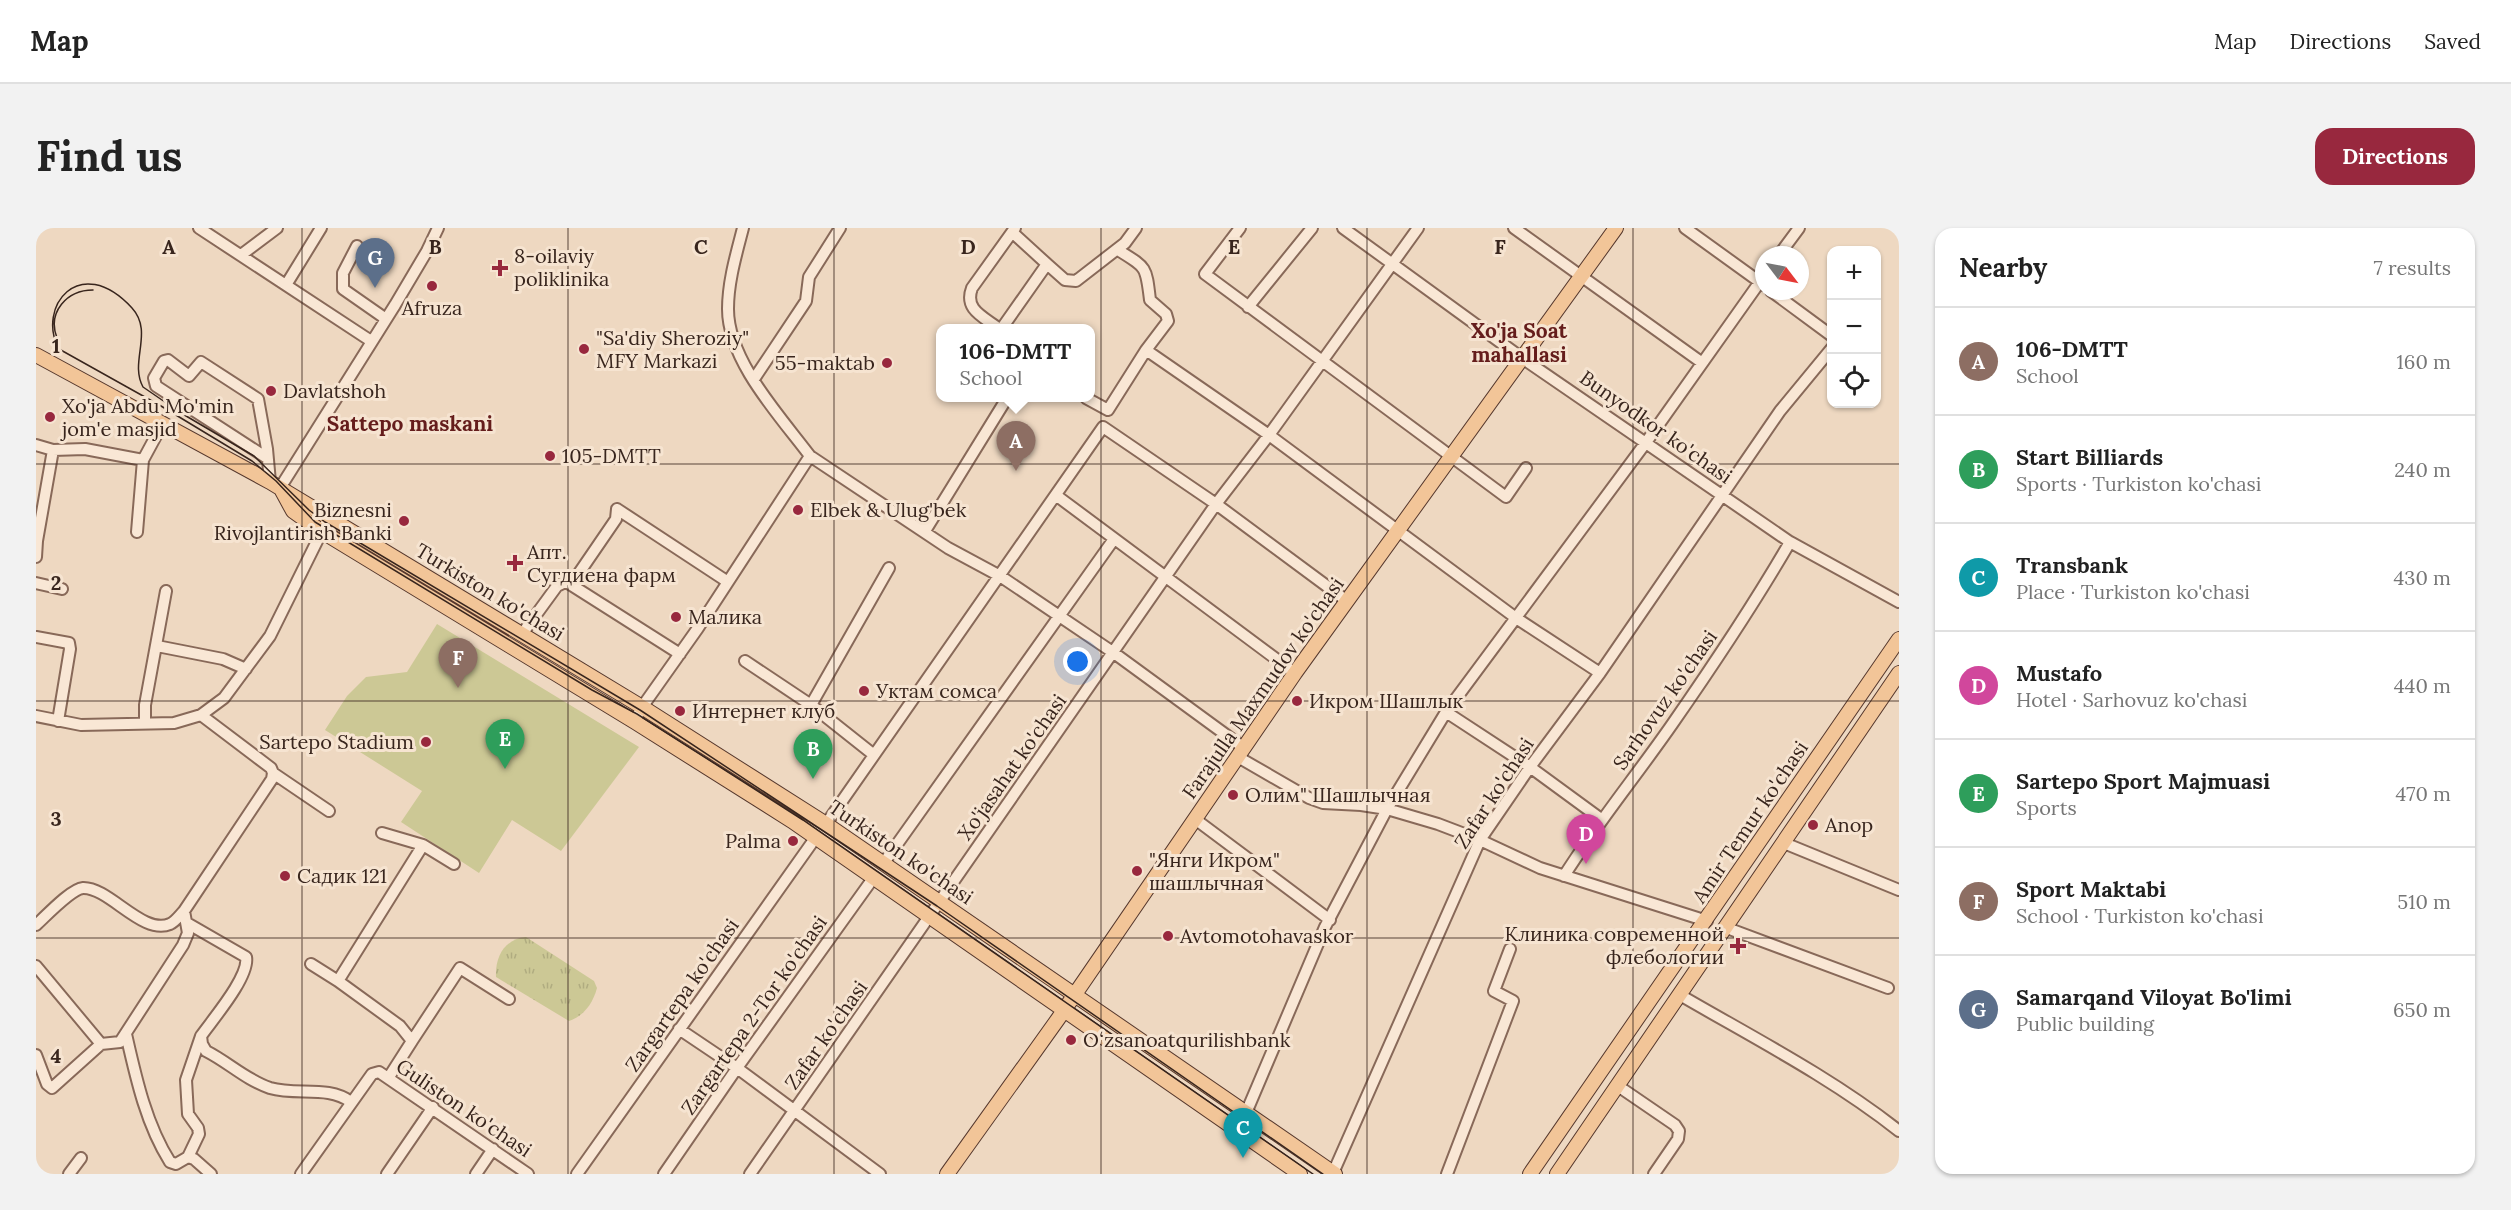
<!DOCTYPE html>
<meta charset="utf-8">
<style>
body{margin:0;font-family:Lora,serif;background:#f2f2f2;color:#222}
.controls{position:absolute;right:18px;top:18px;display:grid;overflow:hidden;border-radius:12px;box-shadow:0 2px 4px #0004}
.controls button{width:54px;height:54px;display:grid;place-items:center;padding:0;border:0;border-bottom:2px solid #e0e0e0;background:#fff;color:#222;font:30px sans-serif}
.compass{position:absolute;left:1719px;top:18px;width:54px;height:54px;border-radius:50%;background:#fff;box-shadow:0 2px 4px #0004;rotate:122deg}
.you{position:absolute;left:1042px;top:434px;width:21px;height:21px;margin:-15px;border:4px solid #fff;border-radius:50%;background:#1a73e8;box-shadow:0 0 0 9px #1a73e833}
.badge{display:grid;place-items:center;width:39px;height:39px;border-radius:50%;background:#98283e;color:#fff;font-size:20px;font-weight:700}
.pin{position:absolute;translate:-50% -50px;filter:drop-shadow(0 2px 3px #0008)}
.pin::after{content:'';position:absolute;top:32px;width:21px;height:18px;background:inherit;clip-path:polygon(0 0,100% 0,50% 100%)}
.popup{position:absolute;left:900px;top:96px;width:159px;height:78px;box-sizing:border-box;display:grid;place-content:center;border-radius:12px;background:#fff;filter:drop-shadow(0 2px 4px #0005);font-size:20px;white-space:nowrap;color:#767676}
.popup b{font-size:22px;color:#222}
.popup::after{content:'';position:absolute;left:50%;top:100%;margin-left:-12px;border:12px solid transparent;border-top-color:#fff}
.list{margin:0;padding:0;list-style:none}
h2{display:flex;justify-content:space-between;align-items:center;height:78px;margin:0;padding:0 24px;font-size:26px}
h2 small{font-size:20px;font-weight:400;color:#767676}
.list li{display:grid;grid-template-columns:39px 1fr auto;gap:18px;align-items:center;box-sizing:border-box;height:108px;padding:0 24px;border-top:2px solid #e0e0e0}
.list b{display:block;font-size:22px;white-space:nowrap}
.list p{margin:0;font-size:20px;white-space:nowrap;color:#767676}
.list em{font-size:20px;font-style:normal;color:#767676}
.icon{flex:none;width:33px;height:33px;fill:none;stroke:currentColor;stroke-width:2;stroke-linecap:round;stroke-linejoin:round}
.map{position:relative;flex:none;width:1863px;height:946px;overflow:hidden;border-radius:18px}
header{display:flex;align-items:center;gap:36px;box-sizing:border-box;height:84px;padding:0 30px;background:#fff;border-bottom:2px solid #e0e0e0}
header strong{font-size:28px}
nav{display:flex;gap:33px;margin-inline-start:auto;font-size:21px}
.intro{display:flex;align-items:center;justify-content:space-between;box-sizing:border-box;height:144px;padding:0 36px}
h1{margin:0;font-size:42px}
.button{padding:15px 27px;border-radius:18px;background:#98283e;color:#fff;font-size:21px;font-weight:700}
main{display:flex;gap:36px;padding:0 36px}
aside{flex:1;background:#fff;border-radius:18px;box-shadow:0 2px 4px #0004}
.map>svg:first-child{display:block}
.grass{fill:url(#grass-tufts)}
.green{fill:#ccc895}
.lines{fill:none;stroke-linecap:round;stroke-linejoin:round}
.minor-casing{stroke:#886959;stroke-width:14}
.major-casing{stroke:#56382d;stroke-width:16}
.minor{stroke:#f9e7d5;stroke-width:10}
.major{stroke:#f2c598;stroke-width:14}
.tram{stroke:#38251d;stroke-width:1.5}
.grid{fill:none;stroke:#38251d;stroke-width:1.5;stroke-opacity:0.55}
.poi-dot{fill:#98283e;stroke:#f6e4d1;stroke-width:2}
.labels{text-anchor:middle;stroke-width:6;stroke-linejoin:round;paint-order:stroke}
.poi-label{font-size:20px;fill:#38251d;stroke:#f6e4d1;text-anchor:start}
.street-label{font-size:20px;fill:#38251d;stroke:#f6e4d1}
.neighbourhood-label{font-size:21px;font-weight:bold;fill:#651d1c;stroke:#f6e4d1}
.grid-label{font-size:20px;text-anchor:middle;font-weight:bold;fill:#38251d;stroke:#f6e4d1;stroke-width:6;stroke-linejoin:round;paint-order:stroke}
</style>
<header>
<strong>Map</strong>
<nav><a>Map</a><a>Directions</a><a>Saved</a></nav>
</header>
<div class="intro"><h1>Find us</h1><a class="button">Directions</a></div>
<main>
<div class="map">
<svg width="1863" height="946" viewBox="0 0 1863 946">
<defs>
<pattern id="grass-tufts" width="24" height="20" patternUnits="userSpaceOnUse" patternTransform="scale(1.5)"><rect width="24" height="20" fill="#ccc895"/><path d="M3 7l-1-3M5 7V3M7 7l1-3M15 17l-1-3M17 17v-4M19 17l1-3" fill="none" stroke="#b0ac80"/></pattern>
</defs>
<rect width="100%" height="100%" fill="#eed8c1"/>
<path class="grass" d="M490,709l68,44 3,7c-4,15 -13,28 -28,33l-73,-44c-1,-21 9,-38 30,-40z"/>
<path class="green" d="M401,396l202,123 -78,104 -49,-31 -33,53 -78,-51 21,-31 -97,-61 22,-34 19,-19 41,-5z"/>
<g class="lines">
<g class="minor-casing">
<path id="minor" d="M163,0l172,113
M1204,0l-35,46 301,223 20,-29
M1307,0l179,130 268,184 109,60
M1478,0l187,134
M1649,0l79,57
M977,5l34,31
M321,18l-14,27v16l43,30
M205,27l36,-27
M1743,27l20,-27
M250,57l35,-57
M1735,63l61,45
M1212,79l64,-79
M962,100c-16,-12 -34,-19 -26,-40l43,-60
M966,100l45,-64 18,16 11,1 49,-38 11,-15
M1110,122l123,85 247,183 84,55
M718,151l52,-78 3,-24 31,-49
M1050,170l22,12 38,-60 22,-29 -2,-7 -16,-14c-4,-34 -3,-32 -32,-50
M0,217l17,5 -16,91 -1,16
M17,222l32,-1 58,11
M774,228l138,92 52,28 114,77 130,95
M231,230l-111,-72 -2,-8 10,-17 4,-1 21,16 12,-14 57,37 9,50 3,33
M244,260l115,-183 32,-54 11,-23
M1021,268l238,177
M581,281l111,73
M889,303l82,-133
M101,304l6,-72 20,-37
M529,353l115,73
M0,355l26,6
M486,406l35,-48 20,-10 39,-57 1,-10
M0,409l33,6 1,6 -12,72
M121,418l66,13 23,10
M709,433l66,44 63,50
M775,477l78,-137
M1410,484l84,55 71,52
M0,488l45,9 93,-2 27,-8 23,-17 46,-62 59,-119
M599,494l5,-12 58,-82 112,-172c-30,-40 -82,-95 -82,-147 0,-27 8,-54 15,-81
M109,496v-19l21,-114
M1202,529l71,41 14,5 38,2 26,4 51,15 42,16 60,28 167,53
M237,545l56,38
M1159,591l135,101
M790,596l277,-397 113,77 131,97
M346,605l41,12
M1748,615l115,47
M847,636l231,-325
M1528,648c34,-54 73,-101 109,-153 41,-59 81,-119 117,-181
M151,695l59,34c4,19 -33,62 -45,79l1,8 4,7c22,11 40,29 64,37 27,8 58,-3 81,14
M0,697c10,-9 35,-36 47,-37 26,-1 60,48 87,36 5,-2 10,-9 14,-13
M1691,700l161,60
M275,736l27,17
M0,738l65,78
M1644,767c74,43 152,83 219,136
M643,801l58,39 143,106
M90,806c10,44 20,90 44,128l6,2 12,-7 6,2 17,15
M376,813l48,-73 49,31
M0,827l11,29 5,4 49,-44 19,-2 63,-97 5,-12 -4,-22 88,-132 1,-6 -2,-5 -70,-53
M353,849l23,-36 -12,-15 -62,-45 85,-136 31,19
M1582,858l57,39 4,6 -1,8 -24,35
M1210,885l79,-186 62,-118 59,-97 201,-271 117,-165
M152,929l11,-23 -1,-6 -10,-14 -2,-34 15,-44
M1297,945l147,-333 50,-73 70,-94 180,-262 52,-63
M33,946l12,-16
M265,946l71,-100 7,-2 149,102
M351,946l46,-67
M440,946l17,-25
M541,946l239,-337
M628,946l73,-106 137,-191
M714,946l466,-670 53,-69 149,-207
M1411,946l66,-173 -19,-10 16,-42"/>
</g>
<g class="major-casing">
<path id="major" d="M0,127l234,127 372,225 184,117 509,350
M245,261l12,22 28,20 314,191 157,99 508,353
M911,946l111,-155 237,-346 321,-445
M1494,946l369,-535
M1521,946l342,-501"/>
</g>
<use href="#minor" class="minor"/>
<use href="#major" class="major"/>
<path class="tram" d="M21,110c-10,-26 10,-48 36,-48
M1277,946l-510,-354 -166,-106 -45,-24 -277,-168 -39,-41 -24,-20 -91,-55 -102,-57c-23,-41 20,-98 73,-41 22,24 -3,54 11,79l38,26 73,43 55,54 16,12 315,188 297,196 386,268"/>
</g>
<path class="grid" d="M266,0v946M532,0v946M798,0v946M1065,0v946M1331,0v946M1597,0v946M0,236h1863M0,473h1863M0,710h1863"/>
<g class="poi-dot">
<path d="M461 31h6v6h6v6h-6v6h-6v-6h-6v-6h6z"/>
<circle cx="396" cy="58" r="6"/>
<circle cx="548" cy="121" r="6"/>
<circle cx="851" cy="135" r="6"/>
<circle cx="235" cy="163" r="6"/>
<circle cx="14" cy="189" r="6"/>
<circle cx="514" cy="228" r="6"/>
<circle cx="762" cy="282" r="6"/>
<circle cx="368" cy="293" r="6"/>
<path d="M476 326h6v6h6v6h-6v6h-6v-6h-6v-6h6z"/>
<circle cx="640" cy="389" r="6"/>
<circle cx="828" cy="463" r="6"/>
<circle cx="1261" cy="473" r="6"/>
<circle cx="644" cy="483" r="6"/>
<circle cx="390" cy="514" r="6"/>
<circle cx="1197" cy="567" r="6"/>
<circle cx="1777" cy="597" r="6"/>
<circle cx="757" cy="613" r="6"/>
<circle cx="1101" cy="643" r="6"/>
<circle cx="249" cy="648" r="6"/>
<circle cx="1132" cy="708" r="6"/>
<path d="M1699 709h6v6h6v6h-6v6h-6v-6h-6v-6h6z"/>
<circle cx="1035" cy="812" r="6"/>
</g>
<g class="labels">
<g class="poi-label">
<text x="478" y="35">8-oilaviy<tspan x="478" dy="23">poliklinika</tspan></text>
<text x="396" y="87" text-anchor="middle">Afruza</text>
<text x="560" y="117">"Sa'diy Sheroziy"<tspan x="560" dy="23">MFY Markazi</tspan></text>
<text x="839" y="142" text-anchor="end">55-maktab</text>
<text x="247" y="170">Davlatshoh</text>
<text x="26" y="185">Xo'ja Abdu Mo'min<tspan x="26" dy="23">jom'e masjid</tspan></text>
<text x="526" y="235">105-DMTT</text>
<text x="356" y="289" text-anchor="end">Biznesni<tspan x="356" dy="23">Rivojlantirish Banki</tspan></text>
<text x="774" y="289">Elbek &amp; Ulug'bek</text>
<text x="491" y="331">Апт.<tspan x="491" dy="23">Сугдиена фарм</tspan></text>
<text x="652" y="396">Малика</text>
<text x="840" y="470">Уктам сомса</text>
<text x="1273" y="480">Икром Шашлык</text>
<text x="656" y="490">Интернет клуб</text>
<text x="378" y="521" text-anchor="end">Sartepo Stadium</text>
<text x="1209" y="574">Олим" Шашлычная</text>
<text x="1789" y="604">Anop</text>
<text x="745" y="620" text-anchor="end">Palma</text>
<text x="1113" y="639">"Янги Икром"<tspan x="1113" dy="23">шашлычная</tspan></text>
<text x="261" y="655">Садик 121</text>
<text x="1688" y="713" text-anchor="end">Клиника современной<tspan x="1688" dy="23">флебологии</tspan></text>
<text x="1144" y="715">Avtomotohavaskor</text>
<text x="1047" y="819">Oʻzsanoatqurilishbank</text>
</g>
<g class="street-label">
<text transform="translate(1620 199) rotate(35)" y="7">Bunyodkor ko'chasi</text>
<text transform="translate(454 364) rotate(31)" y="7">Turkiston ko'chasi</text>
<text transform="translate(1227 460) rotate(-55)" y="7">Farajulla Maxmudov ko'chasi</text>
<text transform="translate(1629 472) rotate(-55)" y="7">Sarhovuz ko'chasi</text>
<text transform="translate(976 539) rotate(-55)" y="7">Xo'jasahat ko'chasi</text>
<text transform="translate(1458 565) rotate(-57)" y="7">Zafar ko'chasi</text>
<text transform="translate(1714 594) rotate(-56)" y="7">Amir Temur ko'chasi</text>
<text transform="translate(865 624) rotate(34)" y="7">Turkiston ko'chasi</text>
<text transform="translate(646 767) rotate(-55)" y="7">Zargartepa ko'chasi</text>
<text transform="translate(718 787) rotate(-55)" y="7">Zargartepa 2-Tor ko'chasi</text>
<text transform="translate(790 807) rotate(-55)" y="7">Zafar ko'chasi</text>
<text transform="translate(428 880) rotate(34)" y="7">Guliston ko'chasi</text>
</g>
<g class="neighbourhood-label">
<text x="1483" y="110">Xo'ja Soat<tspan x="1483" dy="24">mahallasi</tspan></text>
<text x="374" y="203">Sattepo maskani</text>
</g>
</g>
<g class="grid-label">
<text x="133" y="26">A</text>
<text x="399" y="26">B</text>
<text x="665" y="26">C</text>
<text x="932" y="26">D</text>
<text x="1198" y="26">E</text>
<text x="1464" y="26">F</text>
<text x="20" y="125">1</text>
<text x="20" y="362">2</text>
<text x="20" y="598">3</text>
<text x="20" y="835">4</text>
</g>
</svg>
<div class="controls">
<button>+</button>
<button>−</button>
<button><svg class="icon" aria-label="locate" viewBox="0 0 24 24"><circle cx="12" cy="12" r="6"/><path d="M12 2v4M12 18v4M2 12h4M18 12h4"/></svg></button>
</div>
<svg class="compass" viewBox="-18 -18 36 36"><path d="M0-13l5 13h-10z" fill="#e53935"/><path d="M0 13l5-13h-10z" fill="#767676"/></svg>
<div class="you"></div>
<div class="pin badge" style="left:980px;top:243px;background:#8d6e63">A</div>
<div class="popup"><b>106-DMTT</b>School</div>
<div class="pin badge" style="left:777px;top:551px;background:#2e9e5b">B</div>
<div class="pin badge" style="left:1207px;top:930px;background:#0f9aa8">C</div>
<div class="pin badge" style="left:1550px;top:636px;background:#d1479c">D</div>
<div class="pin badge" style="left:469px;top:541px;background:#2e9e5b">E</div>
<div class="pin badge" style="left:422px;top:460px;background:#8d6e63">F</div>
<div class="pin badge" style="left:339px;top:60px;background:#5c6f8a">G</div>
</div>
<aside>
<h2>Nearby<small>7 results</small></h2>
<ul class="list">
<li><span class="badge" style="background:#8d6e63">A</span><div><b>106-DMTT</b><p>School</p></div><em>160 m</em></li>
<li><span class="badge" style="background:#2e9e5b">B</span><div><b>Start Billiards</b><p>Sports · Turkiston ko'chasi</p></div><em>240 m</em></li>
<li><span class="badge" style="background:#0f9aa8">C</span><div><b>Transbank</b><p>Place · Turkiston ko'chasi</p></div><em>430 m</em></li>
<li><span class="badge" style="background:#d1479c">D</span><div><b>Mustafo</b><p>Hotel · Sarhovuz ko'chasi</p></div><em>440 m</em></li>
<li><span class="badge" style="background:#2e9e5b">E</span><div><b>Sartepo Sport Majmuasi</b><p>Sports</p></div><em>470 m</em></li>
<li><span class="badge" style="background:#8d6e63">F</span><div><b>Sport Maktabi</b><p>School · Turkiston ko'chasi</p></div><em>510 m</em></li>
<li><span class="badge" style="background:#5c6f8a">G</span><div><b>Samarqand Viloyat Bo'limi</b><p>Public building</p></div><em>650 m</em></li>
</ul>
</aside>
</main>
